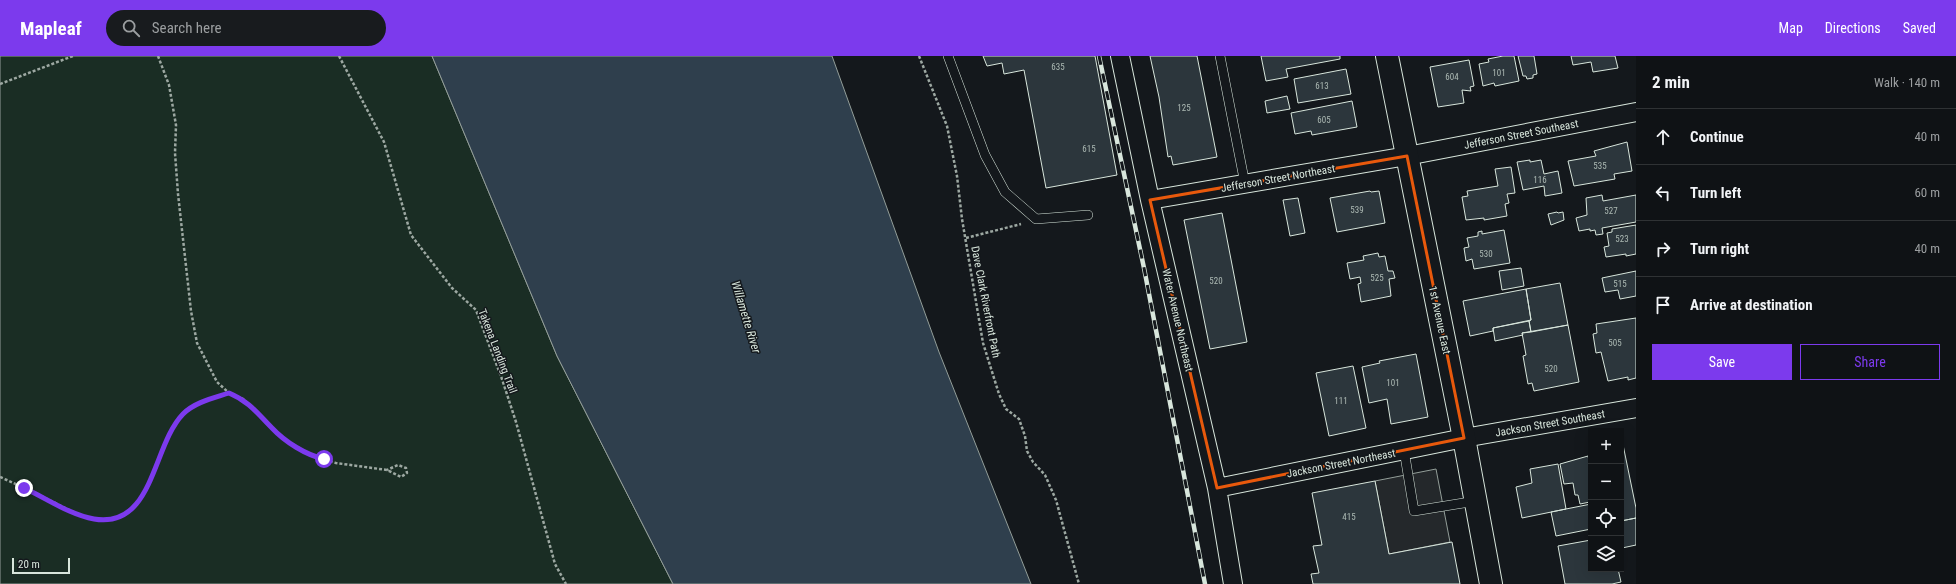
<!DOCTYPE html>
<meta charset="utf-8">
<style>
body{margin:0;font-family:"Roboto Condensed",sans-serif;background:#181b1e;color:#f1f3f6}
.controls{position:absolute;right:12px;bottom:12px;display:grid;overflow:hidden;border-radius:0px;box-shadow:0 4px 16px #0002}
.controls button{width:36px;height:36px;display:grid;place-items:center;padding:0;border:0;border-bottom:1px solid #2f3234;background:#0f1215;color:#f1f3f6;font:20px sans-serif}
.scale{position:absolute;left:12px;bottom:10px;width:58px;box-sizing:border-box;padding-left:4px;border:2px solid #d8e6dc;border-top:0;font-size:11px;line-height:14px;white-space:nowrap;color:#d8e6dc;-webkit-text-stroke:3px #14181c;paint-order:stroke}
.stop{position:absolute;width:12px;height:12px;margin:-9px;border:3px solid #7c3aed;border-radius:50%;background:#fff}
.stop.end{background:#7c3aed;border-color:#fff;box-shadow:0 1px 4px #0008}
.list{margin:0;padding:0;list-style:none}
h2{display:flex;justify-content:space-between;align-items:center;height:52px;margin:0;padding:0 16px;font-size:17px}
h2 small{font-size:13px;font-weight:400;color:#9b9ea0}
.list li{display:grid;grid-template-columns:26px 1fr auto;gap:12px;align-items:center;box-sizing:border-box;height:56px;padding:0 16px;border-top:1px solid #2f3234}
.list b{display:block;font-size:15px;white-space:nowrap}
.list em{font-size:13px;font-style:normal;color:#9b9ea0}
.actions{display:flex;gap:8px;padding:12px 16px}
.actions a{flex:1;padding:9px 0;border:1px solid #7c3aed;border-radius:0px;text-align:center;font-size:14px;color:#7c3aed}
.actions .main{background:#7c3aed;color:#fff}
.icon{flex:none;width:22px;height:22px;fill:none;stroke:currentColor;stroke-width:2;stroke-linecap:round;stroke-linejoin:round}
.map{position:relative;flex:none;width:1636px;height:528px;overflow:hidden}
header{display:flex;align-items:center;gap:24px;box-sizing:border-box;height:56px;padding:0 20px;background:#7c3aed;color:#fff}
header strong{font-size:19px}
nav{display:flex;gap:22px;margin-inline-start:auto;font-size:14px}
.search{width:280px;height:36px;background:#181b1e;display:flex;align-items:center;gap:10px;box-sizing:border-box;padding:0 14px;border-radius:22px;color:#9b9ea0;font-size:15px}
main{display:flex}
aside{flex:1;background:#0f1215}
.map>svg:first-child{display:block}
.green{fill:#1a2d24;stroke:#939e99}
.parking{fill:#24282b;stroke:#939e99}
.water{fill:#2f3f4d;stroke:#939e99}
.building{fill:#2c363c;stroke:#d8e6dc}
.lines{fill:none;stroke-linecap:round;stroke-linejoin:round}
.service-casing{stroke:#d8e6dc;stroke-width:10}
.minor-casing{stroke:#d8e6dc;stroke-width:20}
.secondary-casing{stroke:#d8e6dc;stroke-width:24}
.path{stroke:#9da8a2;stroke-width:2.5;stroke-dasharray:3 2;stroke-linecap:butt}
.service{stroke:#14181c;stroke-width:9}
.minor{stroke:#14181c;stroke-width:18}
.secondary{stroke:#14181c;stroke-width:22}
.rail-casing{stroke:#d8e6dc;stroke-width:4.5}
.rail{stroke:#14181c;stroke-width:3;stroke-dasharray:9;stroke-linecap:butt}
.route{stroke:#7c3aed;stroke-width:5}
.marked{fill:none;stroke:#e8590c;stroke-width:3;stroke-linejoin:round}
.labels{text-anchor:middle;stroke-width:3;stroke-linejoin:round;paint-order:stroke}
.number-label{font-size:9px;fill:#adbab4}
.street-label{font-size:11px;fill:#d8e6dc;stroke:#14181c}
.water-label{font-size:12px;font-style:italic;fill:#d8e6dc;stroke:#14181c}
</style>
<header>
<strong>Mapleaf</strong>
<div class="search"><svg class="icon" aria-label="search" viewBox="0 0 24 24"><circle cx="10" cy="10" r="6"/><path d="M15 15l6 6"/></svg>Search here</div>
<nav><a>Map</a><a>Directions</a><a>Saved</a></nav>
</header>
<main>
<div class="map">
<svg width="1636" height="528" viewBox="0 0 1636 528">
<rect width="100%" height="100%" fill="#14181c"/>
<path class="green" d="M0,0h432l125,300 116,228h-673z"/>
<path class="parking" d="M1436,413l14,73 -61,12 -14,-73z"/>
<path class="water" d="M432,0h400l107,296 92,232h-358l-116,-228z"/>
<path class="building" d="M983,0h112l22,119 -71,13 -22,-118 -20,4 -2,-11 -15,3z
M1150,0h47l20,101 -44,8 -2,-9 -3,1 -9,-60z
M1261,0h79v3l-54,10 2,8 -22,4z
M1503,0h11l5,25 -24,5 -1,-3 -11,3 -4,-22 10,-2 -1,-3z
M1518,0h16l3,18 -4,1v3l-6,1 -1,-3h-3z
M1571,0h44l3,12 -25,4 -2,-10 -18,3z
M1469,4l5,26 -4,1 1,4 -9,-1 2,13 -26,4 -8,-40z
M1346,13l5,25 -53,9 -4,-24z
M1287,40l3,13 -23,4 -2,-12z
M1352,45l5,26 -45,8 -1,-4 -16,3 -4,-21z
M1627,86l5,29 -18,3 1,5 -41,7 -6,-25 28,-5 -2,-5z
M1530,104v2l11,-2 3,14 14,-3 4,22 -17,3 -1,-10 -21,4 -6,-28z
M1511,111l4,26 -8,1 2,9 -4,1 2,12 -23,4v-2l-18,2 -4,-23 6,-1 -1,-5 31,-5 -3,-17z
M1370,135l1,1 8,-1 6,32 -48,9 -7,-34z
M1602,139l1,6 33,-6v27l-34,6 1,6 -7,1 -1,-5 -5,1v-2l-11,2 -3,-13 11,-3 -1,-17z
M1298,142l7,35 -15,3 -7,-36z
M1557,156l1,1 5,-1 1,8 -13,5 -3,-11z
M1222,157l25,129 -37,7 -26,-129z
M1636,169v29l-10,2v-2l-20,3 -2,-10 5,-1 -2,-13 5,-1v-3z
M1504,174l6,33 -36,6 -2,-10 -6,2 -2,-13 5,-1 -2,-9 11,-2v-4l4,-1v3z
M1378,197l1,4 6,-1 3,15h5l2,7 -6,1 2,17 -30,6 -3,-18 3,-1 -1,-6 -10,2 -3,-16 17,-3 -1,-4z
M1521,212l3,18 -22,4 -3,-19z
M1636,215v25l-16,3 -2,-9 -13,2 -3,-14z
M1560,227l8,42 -37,7 -2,-11 2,-1 -5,-31z
M1526,233l5,31 -38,8v3l-23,5 -7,-35z
M1636,262v60l-8,2v-3l-20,4 -7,-29 -5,1 -3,-19 4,-1 -1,-9z
M1529,265l2,11 -9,1 1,2 -28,6 -2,-13z
M1568,269l11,57 -45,9 -2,-8 -4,1 -5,-28 3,-1 -4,-22z
M1416,298l12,63 -37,7 -4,-25 -18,4 -7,-36 18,-4 -1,-2z
M1353,310l13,62 -37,8 -13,-63z
M1621,379l15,73v10l-15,3z
M1588,400l3,15v23h-2l1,8 -10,2 -2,-9h-3l-2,-12 -9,1 -4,-20z
M1558,408l8,45 -44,9 -6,-31 16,-4 -2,-14z
M1375,425l14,73 63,-12 8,42h-147l-2,-10 8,-1 -6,-27 9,-1 -10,-52z
M1591,448v25l-35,7 -5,-24z
M1636,462v27l-14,3 1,3h-2v-30z
M1591,484v29h27l3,13 -9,2h-47l-7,-38z"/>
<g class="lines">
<g class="service-casing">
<path id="service" d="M948,0l37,99 20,37 31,27 52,-4
M1220,0l25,128
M1404,394l10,61 62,-10"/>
</g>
<g class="minor-casing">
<path id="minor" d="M1120,0l30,144 67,288 16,96
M1150,144l257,-44 229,-44
M1217,432l247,-50 172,-30"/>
</g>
<g class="secondary-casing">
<path id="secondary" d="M1387,0l77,382 27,146"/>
</g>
<path class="path" d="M158,0l11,29 7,40 -1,28 3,41 13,117 6,32 20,39 12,11 14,6 11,10 28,29 32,19 22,6 51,7 14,7 6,-4 -1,-5 -8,-3 -11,5
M339,0l45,86 27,93 41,53 24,22 26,69 14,43 39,142 11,20
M919,0l28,70 10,50 5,43 21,124 16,51 7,15 13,10 6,17 2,15 6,11 12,13 11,25 23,84
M0,28l73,-28
M966,182l55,-14
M0,421c16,7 31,14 47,22 15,7 31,17 47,20 61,9 58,-72 89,-105 11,-12 30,-16 46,-21"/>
<use href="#service" class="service"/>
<use href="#minor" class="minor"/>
<use href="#secondary" class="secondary"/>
<g class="rail-casing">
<path id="rail" d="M1099,0l45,212 61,316"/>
</g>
<use href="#rail" class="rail"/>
</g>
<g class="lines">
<path class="route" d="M24,432c22,10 46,27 70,31 60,10 58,-73 89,-105 12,-12 31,-16 46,-21 21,9 28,20 43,35 13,14 34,27 52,31"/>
</g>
<path class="marked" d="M1407,100l57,282 -247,50 -67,-288z"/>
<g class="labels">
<g class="number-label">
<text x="1058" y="14">635</text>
<text x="1499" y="20">101</text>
<text x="1452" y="24">604</text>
<text x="1322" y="33">613</text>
<text x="1184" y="55">125</text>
<text x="1324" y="67">605</text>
<text x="1089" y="96">615</text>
<text x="1600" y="113">535</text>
<text x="1540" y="127">116</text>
<text x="1357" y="157">539</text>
<text x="1611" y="158">527</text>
<text x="1622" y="186">523</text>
<text x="1486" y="201">530</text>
<text x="1377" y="225">525</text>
<text x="1216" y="228">520</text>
<text x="1620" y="231">515</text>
<text x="1615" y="290">505</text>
<text x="1551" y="316">520</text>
<text x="1393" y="330">101</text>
<text x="1341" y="348">111</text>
<text x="1349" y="464">415</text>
</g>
<g class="street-label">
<text transform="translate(1521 78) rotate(-11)" y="4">Jefferson Street Southeast</text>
<text transform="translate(1278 122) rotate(-10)" y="4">Jefferson Street Northeast</text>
<text transform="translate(986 246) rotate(79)" y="4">Dave Clark Riverfront Path</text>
<text transform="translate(1178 264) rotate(77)" y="4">Water Avenue Northeast</text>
<text transform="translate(1440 264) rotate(78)" y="4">1st Avenue East</text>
<text transform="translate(498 295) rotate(69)" y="4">Takena Landing Trail</text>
<text transform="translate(1550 367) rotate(-10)" y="4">Jackson Street Southeast</text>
<text transform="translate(1341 407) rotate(-11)" y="4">Jackson Street Northeast</text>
</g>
<g class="water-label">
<text transform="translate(746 261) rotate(73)" y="4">Willamette River</text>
</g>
</g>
</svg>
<div class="controls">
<button>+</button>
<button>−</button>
<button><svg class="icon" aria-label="locate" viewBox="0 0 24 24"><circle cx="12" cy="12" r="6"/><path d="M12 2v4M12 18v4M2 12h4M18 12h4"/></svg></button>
<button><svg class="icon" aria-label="layers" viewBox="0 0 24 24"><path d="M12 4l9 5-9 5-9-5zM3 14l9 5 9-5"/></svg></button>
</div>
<div class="scale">20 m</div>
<div class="stop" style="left:324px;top:403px"></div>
<div class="stop end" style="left:24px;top:432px"></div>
</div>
<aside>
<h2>2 min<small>Walk · 140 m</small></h2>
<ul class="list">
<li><svg class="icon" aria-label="ahead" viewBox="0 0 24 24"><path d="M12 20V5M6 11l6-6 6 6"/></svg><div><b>Continue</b></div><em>40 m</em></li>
<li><svg class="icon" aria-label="left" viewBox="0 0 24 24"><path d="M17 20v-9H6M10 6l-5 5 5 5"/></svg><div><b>Turn left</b></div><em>60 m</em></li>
<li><svg class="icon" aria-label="right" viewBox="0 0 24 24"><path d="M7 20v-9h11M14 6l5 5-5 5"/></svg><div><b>Turn right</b></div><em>40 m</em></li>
<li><svg class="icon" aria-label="arrive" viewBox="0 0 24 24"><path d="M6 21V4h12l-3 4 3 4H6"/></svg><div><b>Arrive at destination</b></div></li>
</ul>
<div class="actions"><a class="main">Save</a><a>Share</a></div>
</aside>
</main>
